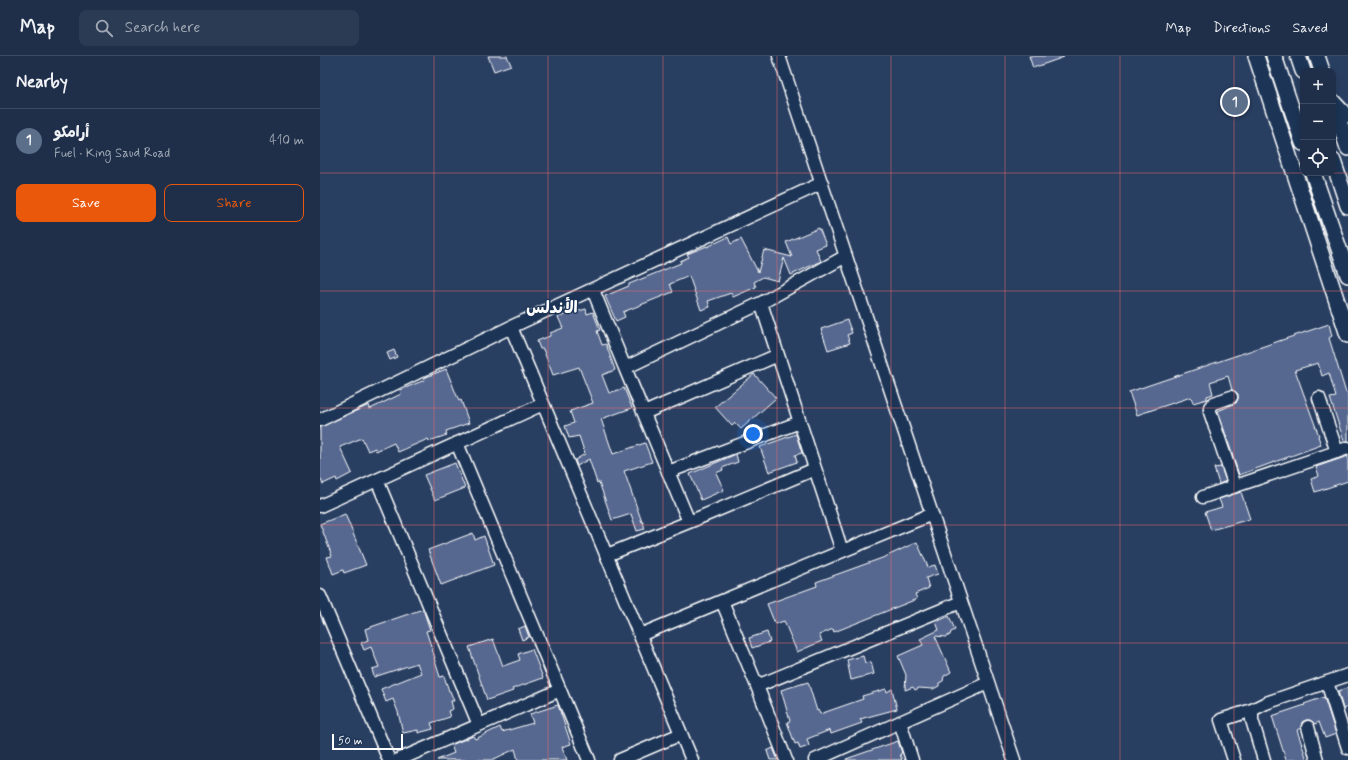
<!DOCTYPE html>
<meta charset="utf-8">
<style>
body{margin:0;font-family:Mynerve,"Playpen Sans Arabic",sans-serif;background:#2c3b54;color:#f1f3f6}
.controls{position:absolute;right:12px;top:12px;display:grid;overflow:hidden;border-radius:8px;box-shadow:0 2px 6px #0003}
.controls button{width:36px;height:36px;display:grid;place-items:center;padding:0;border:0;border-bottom:1px solid #3c4a62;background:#1f2f4a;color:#f1f3f6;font:20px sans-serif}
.scale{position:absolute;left:12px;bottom:10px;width:71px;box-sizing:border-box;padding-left:4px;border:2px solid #fff;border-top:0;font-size:11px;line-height:14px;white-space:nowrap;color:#fff;-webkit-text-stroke:3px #1d3557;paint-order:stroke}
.you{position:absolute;left:433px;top:378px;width:14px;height:14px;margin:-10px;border:3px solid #fff;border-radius:50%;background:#1a73e8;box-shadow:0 0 0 6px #1a73e833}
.badge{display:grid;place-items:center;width:26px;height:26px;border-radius:50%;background:#ea580c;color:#fff;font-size:13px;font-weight:700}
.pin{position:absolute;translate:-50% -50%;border:2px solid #fff;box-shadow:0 1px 4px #0006}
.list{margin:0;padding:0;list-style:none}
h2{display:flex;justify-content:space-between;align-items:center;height:52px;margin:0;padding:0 16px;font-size:17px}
h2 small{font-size:13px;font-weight:400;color:#a1a9b5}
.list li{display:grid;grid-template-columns:26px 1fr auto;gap:12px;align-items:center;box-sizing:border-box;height:64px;padding:0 16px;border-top:1px solid #3c4a62}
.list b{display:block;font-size:15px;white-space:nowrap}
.list p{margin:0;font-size:13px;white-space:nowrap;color:#a1a9b5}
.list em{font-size:13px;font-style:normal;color:#a1a9b5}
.actions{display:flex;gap:8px;padding:12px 16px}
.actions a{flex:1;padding:9px 0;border:1px solid #ea580c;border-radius:8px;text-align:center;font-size:14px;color:#ea580c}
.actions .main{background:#ea580c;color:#fff}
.icon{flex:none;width:22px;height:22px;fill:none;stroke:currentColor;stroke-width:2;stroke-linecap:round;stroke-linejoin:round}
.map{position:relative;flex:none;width:1028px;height:704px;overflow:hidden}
header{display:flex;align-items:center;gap:24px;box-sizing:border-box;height:56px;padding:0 20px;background:#1f2f4a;border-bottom:1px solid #3c4a62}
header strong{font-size:19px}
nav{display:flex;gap:22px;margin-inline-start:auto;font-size:14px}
.search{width:280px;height:36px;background:#2c3b54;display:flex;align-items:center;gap:10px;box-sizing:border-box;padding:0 14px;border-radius:8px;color:#a1a9b5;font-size:15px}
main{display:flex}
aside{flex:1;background:#1f2f4a}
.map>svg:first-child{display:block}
.building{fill:#576890;stroke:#fff}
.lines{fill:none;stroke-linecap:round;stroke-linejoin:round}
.minor-casing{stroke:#fff;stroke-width:15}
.major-casing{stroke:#fff;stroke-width:18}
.minor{stroke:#1d3557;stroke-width:12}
.major{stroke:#1d3557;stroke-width:15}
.grid{fill:none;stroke:#e26868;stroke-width:1;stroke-opacity:0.55}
.labels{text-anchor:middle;stroke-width:3;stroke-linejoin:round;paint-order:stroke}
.neighbourhood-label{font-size:16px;font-weight:bold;fill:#fff;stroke:#1d3557}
</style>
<header>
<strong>Map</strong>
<div class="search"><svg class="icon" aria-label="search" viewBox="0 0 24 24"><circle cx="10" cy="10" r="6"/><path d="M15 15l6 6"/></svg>Search here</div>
<nav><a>Map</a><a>Directions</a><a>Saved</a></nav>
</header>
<main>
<aside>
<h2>Nearby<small></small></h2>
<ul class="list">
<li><span class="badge" style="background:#5c6f8a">1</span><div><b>أرامكو</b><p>Fuel · King Saud Road</p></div><em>410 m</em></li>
</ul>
<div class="actions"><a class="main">Save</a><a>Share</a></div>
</aside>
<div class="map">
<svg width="1028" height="704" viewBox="0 0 1028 704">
<rect width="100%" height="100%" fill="#293f62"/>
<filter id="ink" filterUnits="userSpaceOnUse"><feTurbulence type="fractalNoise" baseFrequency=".025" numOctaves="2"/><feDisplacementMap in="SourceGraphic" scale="8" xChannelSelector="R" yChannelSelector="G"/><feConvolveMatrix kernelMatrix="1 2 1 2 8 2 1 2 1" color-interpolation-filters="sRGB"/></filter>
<g filter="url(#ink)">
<path class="building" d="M168,0h19l4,9 -17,6z
M709,0h34l1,1 -31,11z
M499,172l7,17 -10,4 5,12 -30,14 -7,-17 -6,23 -15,-4 -9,5 2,5 -23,10 -2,-4 -23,8 2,6 -9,3 -12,-34 -19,8 3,8 -50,20 2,5 -9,4 -11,-25 24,-10v-2l52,-21 -1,-2 9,-4 -2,-3 20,-8v1l21,-10 3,7 10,-5 17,33 6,-22 28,7 -6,-15z
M266,253l1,5 6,-2 7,18 -3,1 5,14 4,-1 9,26 -13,5 7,18 15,-5 8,20 -31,11 12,35 32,-11 7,19 -28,9 18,51h1l2,7 -8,2 -6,-17 -19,6 -13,-38 -2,1 -8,-24 -12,7 -2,-6 10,-6 -6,-18 -10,2 -4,-12 9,-3 -4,-12 23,-8 -14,-36 -26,8 -10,-26h-3l-3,-8 13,-5v-3l13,-5 -5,-11z
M527,264l5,13 -5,2 3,8 -22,7 -7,-21z
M1009,268l3,12 -3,2 17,55h2v48h-4l-14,-43 6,-1 -7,-24 -7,3 -4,-13 -23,7 24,66h-1l3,9 -82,30 -21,-64 18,-8 2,-4v-5l-6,-4 -4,-14 -18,6 3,12 -6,2v3l-14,4 -2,-6 -54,18 -8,-23z
M74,294l3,7 -7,3 -3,-7z
M126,313l13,32 2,-1 8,23 -23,8 1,4 -18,6 -1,-2 -30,13 -4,-9 -18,8 -1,-3 -7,3 -6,-13 -22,9 12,26 -15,8 -1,-3 -13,6 -3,-6v-51l49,-22 1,4 31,-15 -1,-4 25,-10 -1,-2z
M434,318l22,24 -35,31 -6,-6 -3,3 -17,-19z
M476,378l6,19 -7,2 2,7 -28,10 -9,-25z
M416,398l2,8 -16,6 1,2 -7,3 8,17 -23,10 -11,-26z
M1028,400v25l-33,11 -4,-13 8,-3 -3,-9z
M135,407l10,25 -30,12 -11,-25z
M901,411l5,14 -7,3 -5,-16z
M921,436l9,27 -39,11 -6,-18 17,-5 -3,-8z
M25,458l21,51 -22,8 -1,-3 -10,4 -6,-17 5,-1 -12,-32z
M153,477l2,7 9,-4 10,29 -53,20 -13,-35z
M597,486l11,25 7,-2 3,9 -12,4 3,10 -14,6 2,5 -83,33 -1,-3 -14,6 3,6 -25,11 -13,-31 -9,3 -8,-20 50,-18 -1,-4 69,-25z
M103,553l7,21 -4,1 9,27h-1l6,19 4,-1 5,15h1l4,10h-3l2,8 -5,2 2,6 -19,6 2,6 -15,4v-3l-15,3 -5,-21 -5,-13 -7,3 -5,-13 40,-16 -4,-10 -43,14 -2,-8 7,-2 -8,-20 -7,3 -3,-7 7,-3 -3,-11z
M629,560l6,14 -4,2 -1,3 -4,2 -11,-1 16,36 -7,4 -1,5 -4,2v3l-6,3 -14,-1 -4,2 -2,-3 -8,3 1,-15 -8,-19 25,-11 -3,-6 19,-9 -3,-8z
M205,570l4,11 -7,3 -4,-11z
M447,576l3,10 -18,6 -3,-10z
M173,583l10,27 17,-6 -2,-6 14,-5 11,29 -31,11 1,2 -26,9 -18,-53z
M543,600l2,7 6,-1 3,12 -23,6 -4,-20z
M488,626l9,29 1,-1 2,4 43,-15 -1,-3 24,-7 1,3 5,-3 5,20 -37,10 2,4 -31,11 -1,-4 -23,9 2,7 -9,3 -2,-6 -3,1 -8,-22 3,-1 -9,-31z
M1028,632v19l-5,2 -5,-18z
M1004,641l12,37 -11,4 -6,-16 -4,2 -5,-4h-4l-4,2 -1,6 -4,2 10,30h-21l-14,-44 33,-11 -1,-1z
M238,649l13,39 -9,3 5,13h-49l-3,-11 -23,11h-55l17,-7 -3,-8 22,-9 2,3 25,-12 2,5 31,-9 -3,-9z
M578,685l4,12 -2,1 2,6h-56v-1z
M453,692l5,12h-8l-3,-9z"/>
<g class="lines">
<g class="minor-casing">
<path id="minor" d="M459,0l235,704
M1013,44l15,16
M273,234l32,78
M191,271l181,433
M911,341l-17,6 -4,4v5l25,74
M999,342l18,54
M324,357l134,-58
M0,364l191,-93 311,-144
M137,387l132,317
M348,416l132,-50
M57,424l102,245
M883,441l145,-49
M0,450l223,-102
M369,466l126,-53
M522,495l-81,-248 85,-47
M287,499l82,-33 -64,-154 136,-65
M0,540l69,164
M320,579l82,-34
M1007,626l21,66
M437,630l-35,-85 210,-87
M580,666l12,38
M988,671l9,33
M78,704l162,-70
M300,704l61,-26
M466,704l-29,-74 204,-84
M495,704l173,-77
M914,704l-13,-40 31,-10
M944,704l-12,-40v-10l14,-7 82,-28"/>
</g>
<g class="major-casing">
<path id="major" d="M936,0l92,279
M954,0l29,87
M978,0l5,15
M997,0l5,15
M1013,47l15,45
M1013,105l15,45
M993,117l35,102"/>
</g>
<use href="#minor" class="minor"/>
<use href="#major" class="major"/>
</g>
</g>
<path class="grid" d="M114,0v704M228,0v704M343,0v704M457,0v704M571,0v704M685,0v704M800,0v704M914,0v704M0,117h1028M0,235h1028M0,352h1028M0,469h1028M0,587h1028"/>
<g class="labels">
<g class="neighbourhood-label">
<text x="232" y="257">الأندلس</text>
</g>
</g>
</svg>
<div class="controls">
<button>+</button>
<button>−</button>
<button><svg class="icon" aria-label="locate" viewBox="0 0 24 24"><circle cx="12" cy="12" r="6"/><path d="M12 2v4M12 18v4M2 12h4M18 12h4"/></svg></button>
</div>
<div class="scale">50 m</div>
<div class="you"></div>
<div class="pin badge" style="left:915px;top:46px;background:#5c6f8a">1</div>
</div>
</main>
